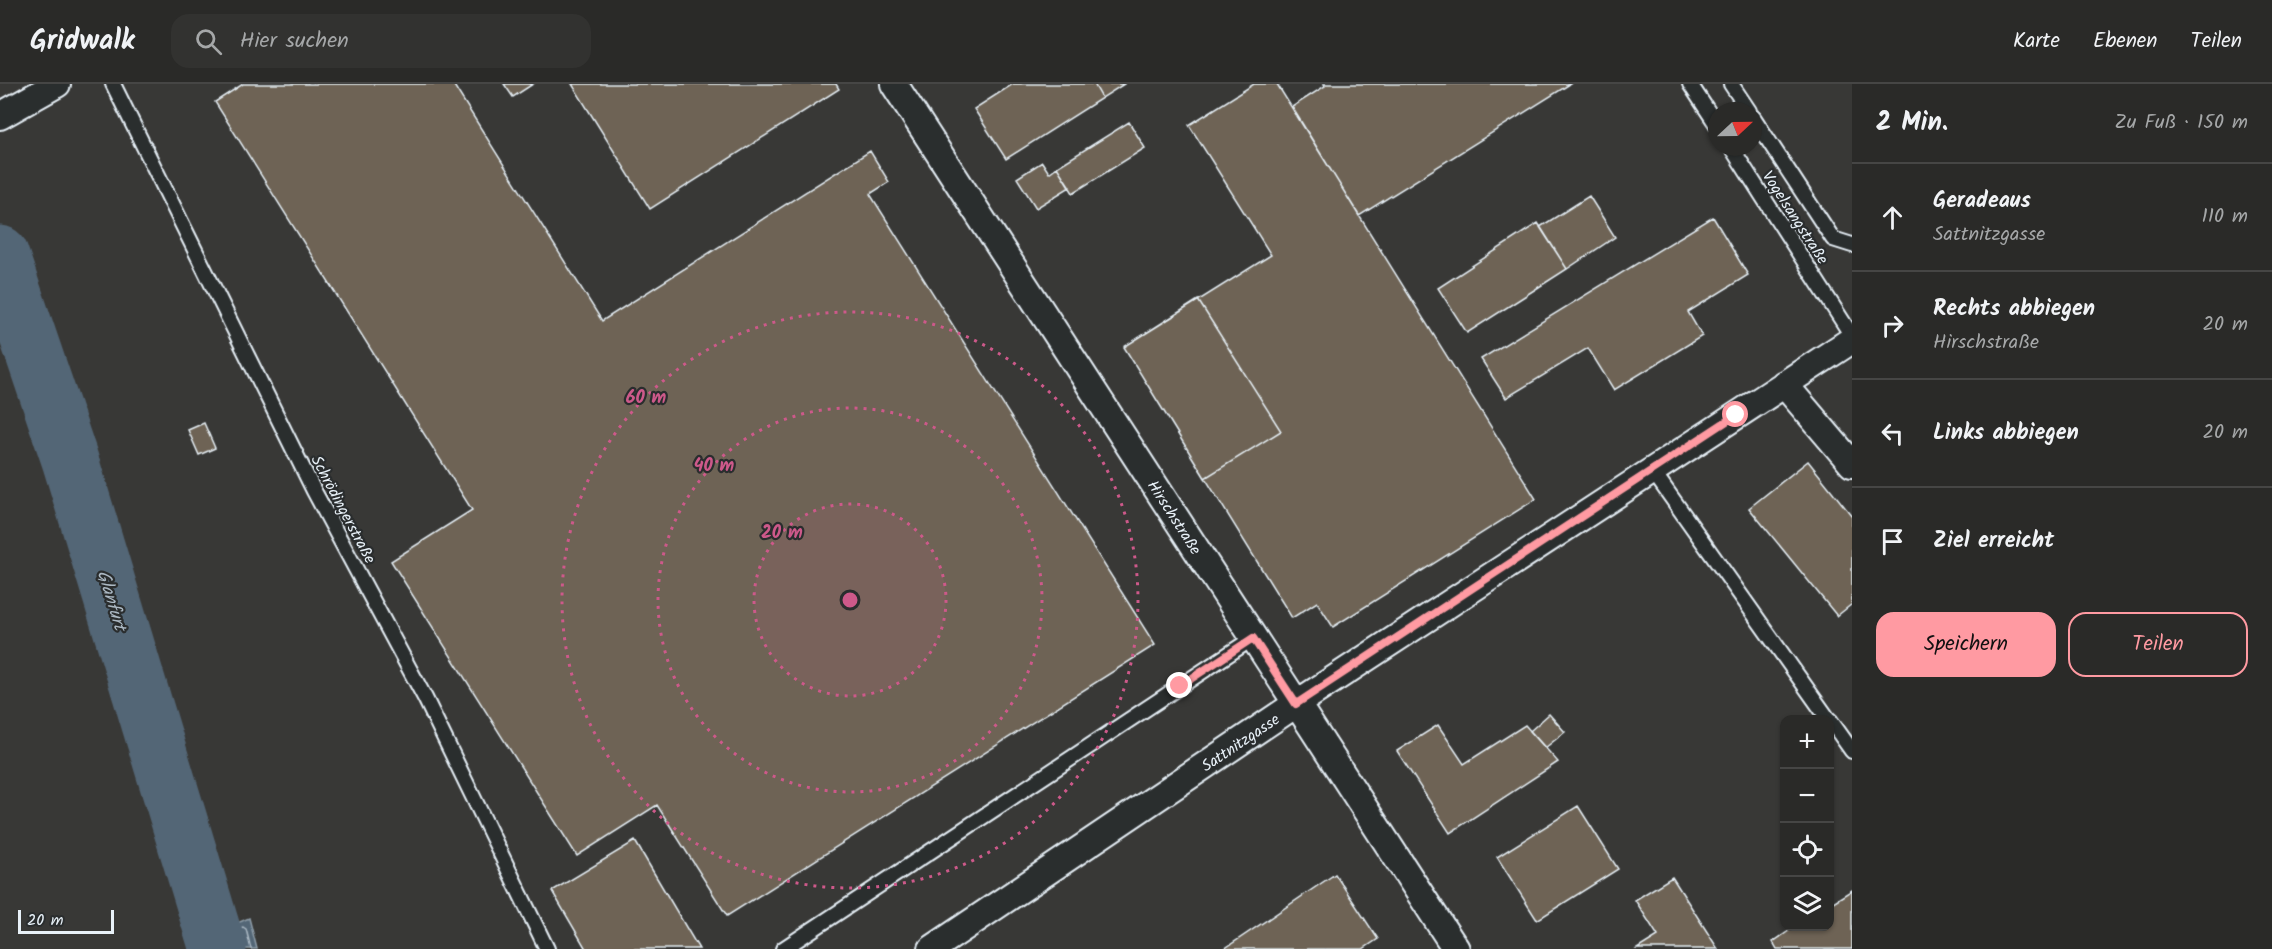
<!DOCTYPE html>
<html lang="de">
<meta charset="utf-8">
<style>
body{margin:0;font-family:Kalam,sans-serif;background:#323230;color:#f1f3f6}
.controls{position:absolute;right:18px;bottom:18px;display:grid;overflow:hidden;border-radius:12px;box-shadow:0 2px 4px #0004}
.controls button{width:54px;height:54px;display:grid;place-items:center;padding:0;border:0;border-bottom:2px solid #464645;background:#2a2a28;color:#f1f3f6;font:30px sans-serif}
.compass{position:absolute;left:1708px;top:18px;width:54px;height:54px;border-radius:50%;background:#2a2a28;box-shadow:0 2px 4px #0004;rotate:68deg}
.scale{position:absolute;left:18px;bottom:15px;width:96px;box-sizing:border-box;padding-left:6px;border:3px solid #e8f1f8;border-top:0;font-size:16px;line-height:21px;white-space:nowrap;color:#e8f1f8;-webkit-text-stroke:4px #2a2d2e;paint-order:stroke}
.stop{position:absolute;width:18px;height:18px;margin:-14px;border:4px solid #ff9aa2;border-radius:50%;background:#fff}
.stop.end{background:#ff9aa2;border-color:#fff;box-shadow:0 2px 6px #0008}
.list{margin:0;padding:0;list-style:none}
h2{display:flex;justify-content:space-between;align-items:center;height:78px;margin:0;padding:0 24px;font-size:26px}
h2 small{font-size:20px;font-weight:400;color:#a5a7a8}
.list li{display:grid;grid-template-columns:39px 1fr auto;gap:18px;align-items:center;box-sizing:border-box;height:108px;padding:0 24px;border-top:2px solid #464645}
.list b{display:block;font-size:22px;white-space:nowrap}
.list p{margin:0;font-size:20px;white-space:nowrap;color:#a5a7a8}
.list em{font-size:20px;font-style:normal;color:#a5a7a8}
.actions{display:flex;gap:12px;padding:18px 24px}
.actions a{flex:1;padding:14px 0;border:2px solid #ff9aa2;border-radius:18px;text-align:center;font-size:21px;color:#ff9aa2}
.actions .main{background:#ff9aa2;color:#111}
.icon{flex:none;width:33px;height:33px;fill:none;stroke:currentColor;stroke-width:2;stroke-linecap:round;stroke-linejoin:round}
.map{position:relative;flex:none;width:1852px;height:865px;overflow:hidden}
header{display:flex;align-items:center;gap:36px;box-sizing:border-box;height:84px;padding:0 30px;background:#2a2a28;border-bottom:2px solid #464645}
header strong{font-size:28px}
nav{display:flex;gap:33px;margin-inline-start:auto;font-size:21px}
.search{width:420px;height:54px;background:#323230;display:flex;align-items:center;gap:15px;box-sizing:border-box;padding:0 21px;border-radius:18px;color:#a5a7a8;font-size:22px}
main{display:flex}
aside{flex:1;background:#2a2a28}
.map>svg:first-child{display:block}
.water{fill:#536676;stroke:#8f9eaa;stroke-width:1.5}
.lines{fill:none;stroke-linecap:round;stroke-linejoin:round}
.shore{stroke:#acb9c4;stroke-width:1.5}
.river{stroke:#536676;stroke-width:57}
.building{fill:#6e6454;stroke:#e8f1f8;stroke-width:1.5}
.lane-casing{stroke:#e8f1f8;stroke-width:18}
.street-casing{stroke:#e8f1f8;stroke-width:30}
.lane{stroke:#2a2d2e;stroke-width:14}
.street{stroke:#2a2d2e;stroke-width:26}
.route{stroke:#ff9aa2;stroke-width:8}
.ring{fill:none;stroke:#cd598a;stroke-width:3;stroke-dasharray:3 6}
.labels{text-anchor:middle;stroke-width:4.5;stroke-linejoin:round;paint-order:stroke}
.street-label{font-size:16px;fill:#e8f1f8;stroke:#2a2d2e}
.water-label{font-size:18px;font-style:italic;fill:#acb9c4;stroke:#2a2d2e}
.centre{fill:#cd598a;stroke:#2a2d2e;stroke-width:3}
.ring-label{font-size:18px;text-anchor:middle;font-weight:bold;fill:#cd598a;stroke:#2a2d2e;stroke-width:4.5;stroke-linejoin:round;paint-order:stroke}
</style>
<header>
<strong>Gridwalk</strong>
<div class="search"><svg class="icon" aria-label="search" viewBox="0 0 24 24"><circle cx="10" cy="10" r="6"/><path d="M15 15l6 6"/></svg>Hier suchen</div>
<nav><a>Karte</a><a>Ebenen</a><a>Teilen</a></nav>
</header>
<main>
<div class="map">
<svg width="1852" height="865" viewBox="0 0 1852 865">
<rect width="100%" height="100%" fill="#383836"/>
<filter id="ink" filterUnits="userSpaceOnUse"><feTurbulence type="fractalNoise" baseFrequency=".0167" numOctaves="2"/><feDisplacementMap in="SourceGraphic" scale="12" xChannelSelector="R" yChannelSelector="G"/><feConvolveMatrix kernelMatrix="1 2 1 2 8 2 1 2 1" color-interpolation-filters="sRGB"/></filter>
<g filter="url(#ink)">
<path class="water" d="M249,834l8,31h-64l-2,-6z"/>
<g class="lines">
<path class="shore" d="M198,865l2,-3 43,-19 3,2 5,20"/>
<path class="river" d="M0,170l70,206 148,489"/>
</g>
<path class="building" d="M243,0h210l149,237 268,-170 19,31 -19,12 285,451 -428,271 -70,-111 -80,51 -186,-295 81,-51 -257,-408z
M504,0h29l-20,13z
M572,0h264l3,5 -189,120z
M1013,0h81l8,14 -96,61 -32,-50z
M1094,0h30l-22,14z
M1254,0h23l259,415 -203,128 -16,-25 -25,16 -168,-271 147,-92 -82,-130z
M1324,0h246l-211,132 -67,-109 33,-21z
M1129,38l16,26 -72,45 -16,-26z
M1042,78l7,11 8,-6 13,20 -34,21 -19,-30z
M1589,112l26,41 -48,32 -27,-42z
M1713,133l35,58 -60,37 14,24 -88,54 -26,-42 -82,50 -25,-39z
M1538,139l29,46 -100,64 -29,-45z
M1198,216l83,131 -76,47 -81,-131z
M204,339l11,25 -16,7 -11,-25z
M1808,377l44,55v88l-15,12 -88,-108z
M1549,630l16,18 -20,16 -15,-17z
M1438,641l26,39 61,-39 33,37 -108,71 -53,-82z
M1578,722l40,63 -81,51 -40,-63z
M635,757l64,108h-113l-34,-58z
M1335,790l43,65 -15,10h-139z
M1672,793l46,72h-81l21,-13 -23,-36z
M1852,806v59h-75l-4,-7 23,-16h34v-22z"/>
<g class="lines">
<g class="lane-casing">
<path id="lane" d="M113,0l201,407 111,207 122,251
M1690,0l27,41
M1731,0l18,27
M1753,33l80,122 19,6
M1731,63l121,189
M1652,386l177,250
M1830,636l22,31
M783,865l470,-311"/>
</g>
<g class="street-casing">
<path id="street" d="M894,0l562,865
M0,32l57,-32
M1784,300l68,80
M932,865l364,-245 556,-364"/>
</g>
<use href="#lane" class="lane"/>
<use href="#street" class="street"/>
</g>
</g>
<g class="lines" filter="url(#ink)">
<path class="route" d="M1180,602l73,-48 43,66 440,-289"/>
</g>
<circle cx="850" cy="516" r="96" fill="#cd598a" fill-opacity=".12"/>
<g class="ring">
<circle cx="850" cy="516" r="96"/>
<circle cx="850" cy="516" r="192"/>
<circle cx="850" cy="516" r="288"/>
</g>
<g class="labels">
<g class="street-label">
<text transform="translate(1796 133) rotate(57)" y="6">Vogelsangstraße</text>
<text transform="translate(344 425) rotate(62)" y="6">Schrödingerstraße</text>
<text transform="translate(1175 433) rotate(57)" y="6">Hirschstraße</text>
<text transform="translate(1240 658) rotate(-34)" y="6">Sattnitzgasse</text>
</g>
<g class="water-label">
<text transform="translate(112 516) rotate(73)" y="6">Glanfurt</text>
</g>
</g>
<circle cx="850" cy="516" r="9" class="centre"/>
<g class="ring-label">
<text x="646" y="319">60 m</text>
<text x="714" y="387">40 m</text>
<text x="782" y="454">20 m</text>
</g>
</svg>
<div class="controls">
<button>+</button>
<button>−</button>
<button><svg class="icon" aria-label="locate" viewBox="0 0 24 24"><circle cx="12" cy="12" r="6"/><path d="M12 2v4M12 18v4M2 12h4M18 12h4"/></svg></button>
<button><svg class="icon" aria-label="layers" viewBox="0 0 24 24"><path d="M12 4l9 5-9 5-9-5zM3 14l9 5 9-5"/></svg></button>
</div>
<svg class="compass" viewBox="-18 -18 36 36"><path d="M0-13l5 13h-10z" fill="#e53935"/><path d="M0 13l5-13h-10z" fill="#a5a7a8"/></svg>
<div class="scale">20 m</div>
<div class="stop" style="left:1736px;top:331px"></div>
<div class="stop end" style="left:1180px;top:602px"></div>
</div>
<aside>
<h2>2 Min.<small>Zu Fuß · 150 m</small></h2>
<ul class="list">
<li><svg class="icon" aria-label="ahead" viewBox="0 0 24 24"><path d="M12 20V5M6 11l6-6 6 6"/></svg><div><b>Geradeaus</b><p>Sattnitzgasse</p></div><em>110 m</em></li>
<li><svg class="icon" aria-label="right" viewBox="0 0 24 24"><path d="M7 20v-9h11M14 6l5 5-5 5"/></svg><div><b>Rechts abbiegen</b><p>Hirschstraße</p></div><em>20 m</em></li>
<li><svg class="icon" aria-label="left" viewBox="0 0 24 24"><path d="M17 20v-9H6M10 6l-5 5 5 5"/></svg><div><b>Links abbiegen</b></div><em>20 m</em></li>
<li><svg class="icon" aria-label="arrive" viewBox="0 0 24 24"><path d="M6 21V4h12l-3 4 3 4H6"/></svg><div><b>Ziel erreicht</b></div></li>
</ul>
<div class="actions"><a class="main">Speichern</a><a>Teilen</a></div>
</aside>
</main>
